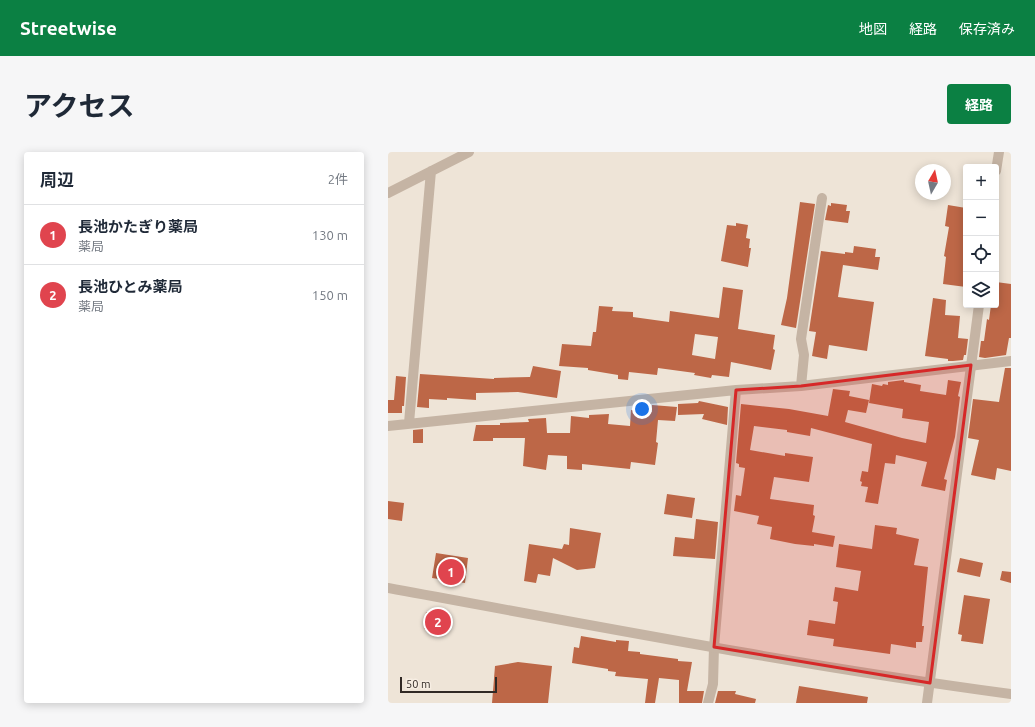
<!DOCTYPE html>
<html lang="ja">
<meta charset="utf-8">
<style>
body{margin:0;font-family:Ubuntu,"Noto Sans JP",sans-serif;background:#f6f6f7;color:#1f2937}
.controls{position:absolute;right:12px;top:12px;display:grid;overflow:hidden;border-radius:4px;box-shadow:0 2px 10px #0003}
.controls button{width:36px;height:36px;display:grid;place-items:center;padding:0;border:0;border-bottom:1px solid #e0e1e3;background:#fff;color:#1f2937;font:20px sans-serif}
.compass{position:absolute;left:527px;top:12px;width:36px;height:36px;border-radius:50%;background:#fff;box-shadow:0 2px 10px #0003;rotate:9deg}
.scale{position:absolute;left:12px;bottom:10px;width:97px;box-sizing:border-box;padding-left:4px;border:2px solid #312925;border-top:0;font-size:11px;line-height:14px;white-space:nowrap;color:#312925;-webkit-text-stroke:3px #f7eee3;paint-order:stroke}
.you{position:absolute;left:254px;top:257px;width:14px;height:14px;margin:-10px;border:3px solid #fff;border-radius:50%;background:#1a73e8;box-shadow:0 0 0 6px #1a73e833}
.badge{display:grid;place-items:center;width:26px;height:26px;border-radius:50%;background:#0b8043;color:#fff;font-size:13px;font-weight:700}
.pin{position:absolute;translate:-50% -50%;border:2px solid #fff;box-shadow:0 1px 4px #0006}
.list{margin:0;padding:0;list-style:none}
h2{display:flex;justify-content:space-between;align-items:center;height:52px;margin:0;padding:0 16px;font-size:17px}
h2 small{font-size:13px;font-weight:400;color:#747a83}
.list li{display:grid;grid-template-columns:26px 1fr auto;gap:12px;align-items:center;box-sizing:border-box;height:60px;padding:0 16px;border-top:1px solid #e0e1e3}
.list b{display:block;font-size:15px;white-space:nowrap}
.list p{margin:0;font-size:13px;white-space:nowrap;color:#747a83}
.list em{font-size:13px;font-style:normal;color:#747a83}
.icon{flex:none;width:22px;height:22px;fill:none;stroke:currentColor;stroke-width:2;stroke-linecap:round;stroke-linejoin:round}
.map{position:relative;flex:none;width:623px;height:551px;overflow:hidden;border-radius:4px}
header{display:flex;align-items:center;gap:24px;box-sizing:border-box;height:56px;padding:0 20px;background:#0b8043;color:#fff}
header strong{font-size:19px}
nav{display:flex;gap:22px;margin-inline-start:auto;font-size:14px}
.intro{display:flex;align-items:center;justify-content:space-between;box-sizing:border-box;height:96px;padding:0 24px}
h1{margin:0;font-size:28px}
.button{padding:10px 18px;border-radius:4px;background:#0b8043;color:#fff;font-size:14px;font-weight:700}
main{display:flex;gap:24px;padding:0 24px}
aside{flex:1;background:#fff;border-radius:4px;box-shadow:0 2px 10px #0003}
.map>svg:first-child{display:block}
.building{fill:#bd6747;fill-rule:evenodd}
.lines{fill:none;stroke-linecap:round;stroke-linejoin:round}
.minor{stroke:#c5b4a4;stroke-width:10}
.tertiary{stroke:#c5b4a4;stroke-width:10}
.marked{fill:#d62828;fill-opacity:0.2;stroke:#d62828;stroke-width:3;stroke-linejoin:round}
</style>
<header>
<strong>Streetwise</strong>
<nav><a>地図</a><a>経路</a><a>保存済み</a></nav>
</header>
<div class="intro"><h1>アクセス</h1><a class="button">経路</a></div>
<main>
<aside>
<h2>周辺<small>2件</small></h2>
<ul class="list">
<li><span class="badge" style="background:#e0444e">1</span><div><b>長池かたぎり薬局</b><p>薬局</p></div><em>130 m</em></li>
<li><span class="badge" style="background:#e0444e">2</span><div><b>長池ひとみ薬局</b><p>薬局</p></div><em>150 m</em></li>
</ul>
</aside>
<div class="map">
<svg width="623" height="551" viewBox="0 0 623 551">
<rect width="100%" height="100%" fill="#eee4d7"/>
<path class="building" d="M412,50l15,2 -19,124 -15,-3 6,-27z
M443,51l16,2 -1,6h4l-2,12 -23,-3 3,-15 3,1z
M560,53l18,3v79l-23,-3 3,-27 -2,-1 5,-29 -4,-1z
M348,71l12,2 -2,13 4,1 -1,9h2l-3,19 -27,-6 6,-36 9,1z
M466,94l22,3 -1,8h5l-2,13 -35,-5 -5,32 36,5 -7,49 -38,-6 -2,14 -15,-3 4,-24 -7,-1 12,-80 24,3v-2l8,1z
M608,130l15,2v54h-2l-3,17 -21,3 -6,-1 2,-16h3l3,-22 2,1 2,-15h5z
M335,135l20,3 -5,39 37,6 -2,14 2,1 -4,20 -40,-8 -2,15 -17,-2 -1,3 -17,-3 1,-2 -37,-5 -1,7 -28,-3 -1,8 -10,-1v-4l-30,-5v-2l-29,-2 3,-22 29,2 2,-14h3l3,-26 14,1 -1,4 21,1v5l36,5 1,-11 49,7zM307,182l23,3 -3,22 -23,-4z
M545,146l13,2 -1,15 15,1 -2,22 10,1 -2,16h-2l-1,5 -10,1h-5v-2l-23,-3z
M145,214l28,5 -4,27 -39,-6 -42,1v7l-29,-2v2l-18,-1v9l-12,-1 3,-33 74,5v-1l36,-1z
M617,216h6v103l-14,-3 -2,12 -24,-5 8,-35 -11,-2 5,-39 26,3z
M8,224l10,1 -2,29h-2v7h-14v-13h6z
M516,228v2l17,3 -1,6 26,4 2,-15 13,2 -3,14 2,1 -5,40 -11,42 3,1 -2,11 -24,-5 6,-24 -31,-7 -1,9 -10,-1 -7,41 -13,-2 3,-15 -7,-1 1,-4 -2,-1 2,-10 6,1 4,-28 -61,-16 -1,8 -23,-4v-2l-33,-4 -4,24 35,6v-3l28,4 -4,25 -35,-5 -4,22 44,6 -1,10 2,1 -3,16 23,4 -2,11 -19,-3v2l-19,-2 -25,-5 2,-12 -15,-3 2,-8 -25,-5 2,-16 5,1 4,-28 -6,-1v-3l-3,-1 5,-59 48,5 39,7 5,-27 17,2 -1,5 20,4 -3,13 -18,-3 -3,12 57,16 24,5 3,-21 -27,-4 1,-9 -34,-6 3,-19 10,2 1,-2 5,1v-3z
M311,249l29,6 -1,18 -25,-6 2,-5 -26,1v-11l20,-1z
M264,253l25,2 -2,14 -17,-1 -2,22 2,1 -3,22 -24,-3 -1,7 -48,-5v6l-15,-1v-13l-19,-1 -2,15 -23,-4 2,-28h-32v3h-20l3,-16h24v-2l29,-1 -1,-3 18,-1 1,15h23l1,-17 18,2v-3l20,-1 -1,10 22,2 1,-16 21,2z
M35,277v14h-10v-13z
M279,342l28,4 -3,20 -28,-4z
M0,349l16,2 -2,18 -14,-2z
M308,367l22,3 -3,37 -42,-3 2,-19 19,2z
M487,373l22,3 -1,6 23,5 -5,26 14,2 -6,59h2l-2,16h-6v6l-25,-4 -1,10 -57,-8 1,-7 -27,-4 2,-15 26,4 3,-22 -5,-1 2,-14 23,4 3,-20 -25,-4 3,-23 33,5z
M182,376l31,5 -6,35 -18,2 -24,-12 -3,18 -12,-2 -2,9 -12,-2 5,-37 33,5 2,-5 5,1z
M48,401l32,5 -3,25 -33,-5z
M572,406l23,5 -3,14 -23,-5z
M614,419l9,1v11l-11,-3z
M576,443l26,4 -7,45 -22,-3 1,-6 -4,-1z
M38,460l25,3 -2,17 -25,-3z
M193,484l35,6v-2l13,1 -1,10 12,1v2l38,5v2l14,1 -5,29h17l-2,12h-23v-23l-20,-2 -4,25h-10l3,-24 -33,-3 1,-4 -8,-1v-2l-36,-6 2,-16 5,1z
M130,510l34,4 -4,37h-56l3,-37z
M411,534l69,11 -1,6h-71z
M330,539h18l-1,3 21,5 -1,4h-40z"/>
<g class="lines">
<path class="minor" d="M0,41l81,-41
M413,234l3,-31 -3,-16 21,-141
M21,271l22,-252
M0,274l348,-36 65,-4 210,-25
M320,551l5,-19 1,-37 22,-257"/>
<path class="tertiary" d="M608,19l3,-19
M0,436c207,38 414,78 623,106
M539,551l52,-398"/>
</g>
<path class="marked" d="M583,213l-41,318 -216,-36 22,-257 65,-4z"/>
</svg>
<div class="controls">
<button>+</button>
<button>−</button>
<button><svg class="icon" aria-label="locate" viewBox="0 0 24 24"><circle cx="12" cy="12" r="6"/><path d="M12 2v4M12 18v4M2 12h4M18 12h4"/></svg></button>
<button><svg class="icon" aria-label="layers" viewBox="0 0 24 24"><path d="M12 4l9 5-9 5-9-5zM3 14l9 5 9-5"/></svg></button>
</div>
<svg class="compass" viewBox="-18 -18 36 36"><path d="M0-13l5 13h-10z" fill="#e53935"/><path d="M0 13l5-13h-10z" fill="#747a83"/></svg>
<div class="scale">50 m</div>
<div class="you"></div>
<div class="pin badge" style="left:63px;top:420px;background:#e0444e">1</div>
<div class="pin badge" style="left:50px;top:470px;background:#e0444e">2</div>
</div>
</main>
